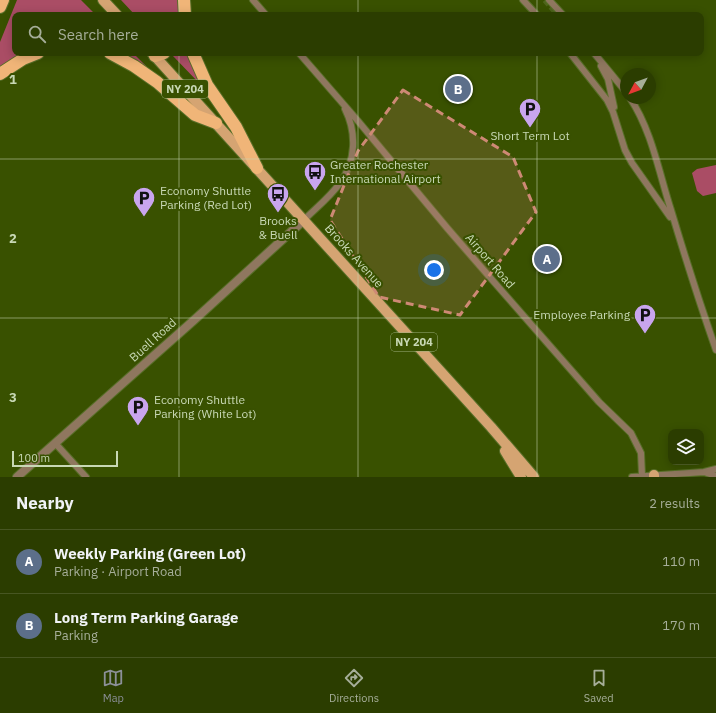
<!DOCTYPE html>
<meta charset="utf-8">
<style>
body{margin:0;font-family:"IBM Plex Sans",sans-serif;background:#33440a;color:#f1f3f6}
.controls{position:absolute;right:12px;bottom:12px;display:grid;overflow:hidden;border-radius:8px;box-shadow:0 2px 10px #0003}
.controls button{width:36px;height:36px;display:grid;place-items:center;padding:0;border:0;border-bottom:1px solid #475622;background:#2b3d00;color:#f1f3f6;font:20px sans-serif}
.compass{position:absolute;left:620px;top:68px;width:36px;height:36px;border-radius:50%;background:#2b3d00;box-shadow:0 2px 10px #0003;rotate:229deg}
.scale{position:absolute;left:12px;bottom:10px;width:106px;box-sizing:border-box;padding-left:4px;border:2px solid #c8d8b4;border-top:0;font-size:11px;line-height:14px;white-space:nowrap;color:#c8d8b4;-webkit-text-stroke:3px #395100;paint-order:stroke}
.you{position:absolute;left:434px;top:270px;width:14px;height:14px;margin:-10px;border:3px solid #fff;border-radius:50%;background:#1a73e8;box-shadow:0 0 0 6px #1a73e833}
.badge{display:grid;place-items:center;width:26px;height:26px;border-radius:50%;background:#8c9099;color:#fff;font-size:13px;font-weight:700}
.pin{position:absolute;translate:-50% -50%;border:2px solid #fff;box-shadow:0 1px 4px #0006}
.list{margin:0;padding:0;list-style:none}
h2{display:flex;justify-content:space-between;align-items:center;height:52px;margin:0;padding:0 16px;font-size:17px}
h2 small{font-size:13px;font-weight:400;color:#a6ae99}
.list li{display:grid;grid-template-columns:26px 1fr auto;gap:12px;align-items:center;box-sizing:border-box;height:64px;padding:0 16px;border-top:1px solid #475622}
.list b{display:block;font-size:15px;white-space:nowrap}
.list p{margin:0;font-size:13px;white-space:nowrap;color:#a6ae99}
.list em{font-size:13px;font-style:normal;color:#a6ae99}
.icon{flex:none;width:22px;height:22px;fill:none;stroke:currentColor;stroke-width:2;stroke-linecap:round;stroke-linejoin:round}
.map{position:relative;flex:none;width:716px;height:477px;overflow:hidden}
.search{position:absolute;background:#2b3d00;box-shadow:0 2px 10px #0003;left:12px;right:12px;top:12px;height:44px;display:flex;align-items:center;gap:10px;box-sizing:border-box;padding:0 14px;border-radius:8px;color:#a6ae99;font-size:15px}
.sheet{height:180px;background:#2b3d00}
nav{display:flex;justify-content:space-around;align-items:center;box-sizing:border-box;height:56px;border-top:1px solid #475622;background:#2b3d00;font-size:11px;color:#a6ae99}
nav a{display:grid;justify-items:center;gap:2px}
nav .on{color:#8c9099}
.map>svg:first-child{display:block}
.green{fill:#aa4d65}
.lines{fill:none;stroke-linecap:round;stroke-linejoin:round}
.minor-tunnel{stroke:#4e651b;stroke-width:6;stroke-dasharray:6 3;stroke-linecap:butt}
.minor-casing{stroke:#586f28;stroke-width:8}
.tertiary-casing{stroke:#586f28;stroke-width:10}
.primary-casing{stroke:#586f28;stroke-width:12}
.motorway-casing{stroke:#586f28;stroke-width:14}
.minor{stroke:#8f775f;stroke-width:6}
.tertiary{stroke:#8f775f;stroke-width:8}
.primary{stroke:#d5a472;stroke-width:10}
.motorway{stroke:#f0b578;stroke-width:12}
.marked{fill:#ce8975;fill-opacity:0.2;stroke:#ce8975;stroke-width:3;stroke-dasharray:8 5;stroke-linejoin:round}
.grid{fill:none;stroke:#c8d8b4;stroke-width:1;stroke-opacity:0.55}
.labels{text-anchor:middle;stroke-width:4;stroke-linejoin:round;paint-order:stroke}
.shield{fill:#395100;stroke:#9db07e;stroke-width:1}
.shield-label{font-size:11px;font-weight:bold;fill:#c8d8b4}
.poi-label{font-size:12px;fill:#c8d8b4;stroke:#395100;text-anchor:start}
.street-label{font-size:12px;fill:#c8d8b4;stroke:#395100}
.grid-label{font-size:13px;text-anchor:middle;font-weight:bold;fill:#c8d8b4;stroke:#395100;stroke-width:4;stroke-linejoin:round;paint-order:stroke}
</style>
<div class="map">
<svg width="716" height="477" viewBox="0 0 716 477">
<rect width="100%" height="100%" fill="#395100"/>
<path class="green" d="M17,0h64l15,15h-81v38h14l-29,15v-26z
M121,0h57v15h-43z
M117,53h16l21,21z
M175,53h14l11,26 -1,4 -26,-27z
M716,165v28l-13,3 -6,-5 -5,-18 5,-4z"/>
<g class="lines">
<path class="minor-tunnel" d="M545,0l13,15"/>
<g class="minor-casing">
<path id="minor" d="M253,0l13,15
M523,0l14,15
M549,0l14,15
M299,53l59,68 90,108 46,53 105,120 32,31 10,20 1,22
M570,53l37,47 6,12 12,38 7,13 38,54
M594,53l32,39
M601,66l7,13 6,28
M630,98c22,33 29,75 41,112 14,47 29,94 45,140
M304,220c12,-12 26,-23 36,-37 16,-22 17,-50 5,-74
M55,443l31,34
M704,472l12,4
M632,477l72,-5 12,-3"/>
</g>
<g class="tertiary-casing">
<path id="tertiary" d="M17,477l176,-156 111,-101"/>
</g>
<g class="primary-casing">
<path id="primary" d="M103,0l14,15
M152,53l339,374 43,50
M505,451l16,26
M654,477v-2"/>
</g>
<g class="motorway-casing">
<path id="motorway" d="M184,0l1,15
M0,7l3,-7
M110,53l24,13 23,16 38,33 21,8
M193,53l14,32 29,42 21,41
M155,56l9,-3
M0,74l23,-15 15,-6"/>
</g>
<use href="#minor" class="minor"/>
<use href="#tertiary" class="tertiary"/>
<use href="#primary" class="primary"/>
<use href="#motorway" class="motorway"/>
</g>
<path class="marked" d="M403,90l110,67 23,55 -76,103 -81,-18 -49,-77 28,-69z"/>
<path class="grid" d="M179,0v15M358,0v15M537,0v15M179,53v424M358,53v424M537,53v424M0,159h716M0,318h716"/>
<defs>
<g id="parking-pin" transform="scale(1.15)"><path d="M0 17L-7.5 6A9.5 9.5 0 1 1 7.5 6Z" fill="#c9a5ee" stroke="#395100"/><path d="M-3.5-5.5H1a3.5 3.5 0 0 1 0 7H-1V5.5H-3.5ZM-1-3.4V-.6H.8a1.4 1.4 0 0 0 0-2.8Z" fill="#111"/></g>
<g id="bus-pin" transform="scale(1.15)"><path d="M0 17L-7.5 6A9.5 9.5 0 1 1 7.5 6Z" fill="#c9a5ee" stroke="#395100"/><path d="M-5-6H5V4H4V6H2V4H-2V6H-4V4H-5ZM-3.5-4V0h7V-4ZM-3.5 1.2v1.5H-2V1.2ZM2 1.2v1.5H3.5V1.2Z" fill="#111"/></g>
</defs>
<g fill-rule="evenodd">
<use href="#parking-pin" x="530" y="109"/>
<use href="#bus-pin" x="315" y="172"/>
<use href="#bus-pin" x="278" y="194"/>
<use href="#parking-pin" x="144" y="198"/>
<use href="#parking-pin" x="645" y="315"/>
<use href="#parking-pin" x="138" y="407"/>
</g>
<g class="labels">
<g class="shield">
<rect x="162" y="80" width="46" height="18" rx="3"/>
<rect x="391" y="333" width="46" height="18" rx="3"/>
</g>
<g class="shield-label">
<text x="185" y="93">NY 204</text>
<text x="414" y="346">NY 204</text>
</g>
<g class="poi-label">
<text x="530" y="140" text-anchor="middle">Short Term Lot</text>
<text x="330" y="169">Greater Rochester<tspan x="330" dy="14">International Airport</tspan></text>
<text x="160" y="195">Economy Shuttle<tspan x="160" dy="14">Parking (Red Lot)</tspan></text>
<text x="278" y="225" text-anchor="middle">Brooks<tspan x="278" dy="14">&amp; Buell</tspan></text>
<text x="630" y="319" text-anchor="end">Employee Parking</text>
<text x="154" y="404">Economy Shuttle<tspan x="154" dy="14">Parking (White Lot)</tspan></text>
</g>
<g class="street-label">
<text transform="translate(354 256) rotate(48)" y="4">Brooks Avenue</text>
<text transform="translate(490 261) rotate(49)" y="4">Airport Road</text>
<text transform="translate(153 340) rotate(-42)" y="4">Buell Road</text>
</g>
</g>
<g class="grid-label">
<text x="13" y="84">1</text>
<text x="13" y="243">2</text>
<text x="13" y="402">3</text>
</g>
</svg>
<div class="controls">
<button><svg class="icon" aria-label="layers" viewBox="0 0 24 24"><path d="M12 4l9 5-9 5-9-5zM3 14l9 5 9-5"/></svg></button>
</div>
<svg class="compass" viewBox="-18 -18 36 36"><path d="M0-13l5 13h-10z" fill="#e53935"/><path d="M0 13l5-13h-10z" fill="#a6ae99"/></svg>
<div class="scale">100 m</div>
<div class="you"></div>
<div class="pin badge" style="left:547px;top:259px;background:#5c6f8a">A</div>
<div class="pin badge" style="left:458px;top:89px;background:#5c6f8a">B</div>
<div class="search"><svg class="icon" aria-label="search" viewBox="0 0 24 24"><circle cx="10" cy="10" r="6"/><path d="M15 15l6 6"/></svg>Search here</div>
</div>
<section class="sheet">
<h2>Nearby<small>2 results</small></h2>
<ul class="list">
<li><span class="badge" style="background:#5c6f8a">A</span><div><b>Weekly Parking (Green Lot)</b><p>Parking · Airport Road</p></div><em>110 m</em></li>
<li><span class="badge" style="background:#5c6f8a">B</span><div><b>Long Term Parking Garage</b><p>Parking</p></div><em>170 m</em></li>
</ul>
</section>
<nav>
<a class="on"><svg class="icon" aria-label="map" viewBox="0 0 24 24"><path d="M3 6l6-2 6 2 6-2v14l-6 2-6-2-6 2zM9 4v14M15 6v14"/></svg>Map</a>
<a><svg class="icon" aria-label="directions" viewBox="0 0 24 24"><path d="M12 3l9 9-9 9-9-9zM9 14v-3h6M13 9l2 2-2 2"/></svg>Directions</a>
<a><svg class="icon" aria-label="saved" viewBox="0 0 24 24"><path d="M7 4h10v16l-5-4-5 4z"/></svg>Saved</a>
</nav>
